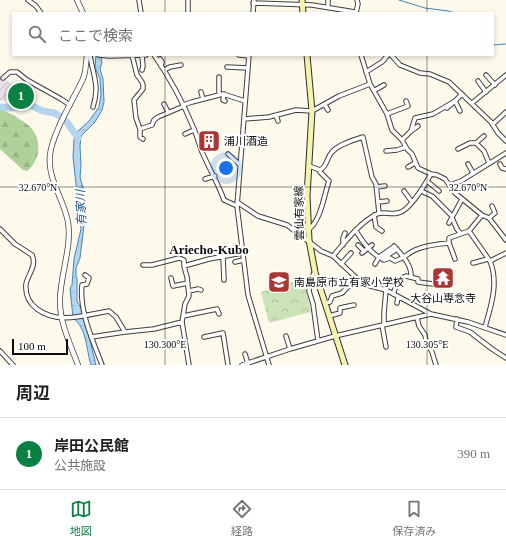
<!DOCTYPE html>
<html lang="ja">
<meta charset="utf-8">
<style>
body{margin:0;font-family:"Times New Roman","Noto Sans JP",serif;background:#f6f6f6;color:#202124}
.scale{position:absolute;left:12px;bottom:10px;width:56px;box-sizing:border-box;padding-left:4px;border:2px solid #0b0b0b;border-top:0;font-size:11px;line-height:14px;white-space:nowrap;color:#0b0b0b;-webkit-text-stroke:3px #fff;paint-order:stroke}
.you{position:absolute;left:226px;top:168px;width:14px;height:14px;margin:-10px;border:3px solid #fff;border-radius:50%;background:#1a73e8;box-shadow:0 0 0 6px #1a73e833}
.badge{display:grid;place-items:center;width:26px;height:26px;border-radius:50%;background:#0b8043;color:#fff;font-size:13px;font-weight:700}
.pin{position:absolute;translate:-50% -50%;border:2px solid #fff;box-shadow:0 1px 4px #0006}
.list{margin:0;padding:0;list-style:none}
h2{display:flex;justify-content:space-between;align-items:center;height:52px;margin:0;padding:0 16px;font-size:17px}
h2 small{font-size:13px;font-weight:400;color:#757577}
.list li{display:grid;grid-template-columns:26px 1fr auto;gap:12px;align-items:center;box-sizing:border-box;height:72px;padding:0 16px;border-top:1px solid #e0e0e0}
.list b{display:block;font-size:15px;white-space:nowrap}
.list p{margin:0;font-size:13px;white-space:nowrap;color:#757577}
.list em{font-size:13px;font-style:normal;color:#757577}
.icon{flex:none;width:22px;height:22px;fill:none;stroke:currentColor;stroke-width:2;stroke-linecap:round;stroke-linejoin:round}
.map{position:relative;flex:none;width:506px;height:365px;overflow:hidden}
.search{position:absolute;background:#fff;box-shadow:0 2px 6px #0003;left:12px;right:12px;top:12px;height:44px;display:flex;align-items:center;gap:10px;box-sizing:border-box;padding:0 14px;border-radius:0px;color:#757577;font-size:15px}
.sheet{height:124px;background:#fff}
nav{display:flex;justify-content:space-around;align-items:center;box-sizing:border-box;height:56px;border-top:1px solid #e0e0e0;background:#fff;font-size:11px;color:#757577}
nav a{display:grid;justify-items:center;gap:2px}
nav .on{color:#0b8043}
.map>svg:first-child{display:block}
.industrial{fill:url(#industrial-furrows)}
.forest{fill:url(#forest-firs)}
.park{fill:url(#park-crowns)}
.water{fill:url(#water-ripples);stroke:#4485bd}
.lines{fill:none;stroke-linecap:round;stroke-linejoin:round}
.stream{stroke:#4485bd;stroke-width:1}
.river{stroke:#b5d5ef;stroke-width:7}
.minor-casing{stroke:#3e3e3e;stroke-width:5.5}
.tertiary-casing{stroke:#3e3e3e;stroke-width:6}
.secondary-casing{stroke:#2d2d2d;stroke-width:7}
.minor{stroke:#fff;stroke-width:3.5}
.tertiary{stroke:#fff;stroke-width:4.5}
.secondary{stroke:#f6f3ac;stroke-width:5}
.ticks{fill:none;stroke:#0b0b0b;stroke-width:1;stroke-opacity:0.45}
.labels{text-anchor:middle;stroke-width:4;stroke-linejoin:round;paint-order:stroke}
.poi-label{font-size:11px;fill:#0b0b0b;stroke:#fff;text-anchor:start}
.street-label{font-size:11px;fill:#0b0b0b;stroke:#fff}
.water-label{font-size:12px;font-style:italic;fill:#23588e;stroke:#fff}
.quarter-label{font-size:13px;font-weight:bold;fill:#0b0b0b;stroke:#fff}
.ticks-label{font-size:10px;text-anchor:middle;fill:#0b0b0b;stroke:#fff;stroke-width:4;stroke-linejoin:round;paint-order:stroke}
</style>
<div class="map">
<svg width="506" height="365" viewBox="0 0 506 365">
<defs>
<pattern id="industrial-furrows" width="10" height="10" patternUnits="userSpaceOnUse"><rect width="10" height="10" fill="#e8dfe9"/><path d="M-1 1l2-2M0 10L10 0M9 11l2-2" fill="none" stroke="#c6bec6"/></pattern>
<pattern id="forest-firs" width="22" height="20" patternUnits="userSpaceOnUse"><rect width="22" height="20" fill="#afd29a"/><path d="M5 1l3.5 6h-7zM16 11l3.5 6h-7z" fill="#95b383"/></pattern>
<pattern id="park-crowns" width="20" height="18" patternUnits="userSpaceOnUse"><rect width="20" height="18" fill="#cce3b8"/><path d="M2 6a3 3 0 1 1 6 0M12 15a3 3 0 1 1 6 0" fill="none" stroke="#aec19d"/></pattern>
<pattern id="water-ripples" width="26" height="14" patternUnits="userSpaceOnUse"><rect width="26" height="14" fill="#b5d5ef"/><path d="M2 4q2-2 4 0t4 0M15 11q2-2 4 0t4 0" fill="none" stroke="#9ab6cc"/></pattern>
</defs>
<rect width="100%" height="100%" fill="#fdfaeb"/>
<path class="industrial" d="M2,76l13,11v13l-15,1v-23z"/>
<path class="forest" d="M0,109c9,3 26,13 32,20 10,13 8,32 -5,42l-4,-1 -23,-21z"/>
<path class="park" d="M304,278l7,34 -42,11 -8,-31z"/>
<path class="water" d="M96,55h4l2,7 -2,7 3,10 1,23 -2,8 -7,12 -14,14 -1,10 1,20 -1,11 3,11 -1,6 3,23 -5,41 -4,10v8l1,3v22l6,11 13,53h-5c-5,-16 -4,-37 -18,-47l-3,-30 2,-3 2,-26 7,-30 -8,-72 1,-18 3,-7 12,-11 10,-14 2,-13 -1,-15 -5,-12z"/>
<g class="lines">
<path class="stream" d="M399,0l26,8 23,3 7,2
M493,45l13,-1"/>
<path class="river" d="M0,107l11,1 12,-3 9,1 11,5 12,2 11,8 12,17"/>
<g class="minor-casing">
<path id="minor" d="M28,0l8,6 5,7
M139,0l2,13
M328,0v7
M253,3l59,2 43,7
M188,13v-13
M253,13l1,-13
M356,13l2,-9 -1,-4
M90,55c3,21 10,30 3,52
M99,55l10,1 37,-1
M132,55l5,20 5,7 1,3v4l-9,11 2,18 4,11v8l3,2
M154,55c16,23 29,47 40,74 3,7 5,15 8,23 7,16 16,31 22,48l13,6
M239,55l10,1
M249,55l-12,151 11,89 21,70
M361,55l9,29 17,30 5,16 10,10 5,9 5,5 6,14 13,6 6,1 8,4 10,14 27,22 7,3 17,22
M391,55l9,10 20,8 10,1 19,8 42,40 7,11 8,8
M160,59l2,3 -1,4
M227,67l21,1
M142,70l1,-4 -1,-10
M164,70l6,-3 11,-2
M366,72l16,-10 6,-7
M486,75l9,10
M219,77v18
M3,78l7,-6h7l10,8 34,19 9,6
M478,81l8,11
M375,90l9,-5
M201,92l2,7
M224,94l-1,6 2,1
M472,103l34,-28
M164,104l4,8
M183,105l9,-3 31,-8 22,7
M325,105l3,5
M460,111l-5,-10 7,-7
M387,114l21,-8 -2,-5
M276,115l2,6
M244,119l25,-2 27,-7 16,1 27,-15 31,-12
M493,124l13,-12
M140,129l12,-4 2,-5 4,-3 26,-11
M411,131l7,-5
M185,134l9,-4
M402,140l9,-9 4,-13 18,-4 22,-13 -8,7
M476,143l8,-7
M458,149l12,-6h6l8,8 5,12
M386,151l11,-1 9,-3
M228,154l12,11
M468,164l5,9
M500,164l2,4 4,1
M309,166l11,4c8,-4 6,-12 12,-18 6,-7 21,-12 31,-15l9,40 4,7 3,29
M408,167l7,-4
M205,179l10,-3
M427,181l12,10
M450,185l11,-4 45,-28
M376,187l9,-1
M404,191l8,11
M421,191l11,5 20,20
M237,202l21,14 29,9 34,26 12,5 30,28 23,6 45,24 37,8 38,13
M378,202l9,-1
M374,215l2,12 6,4
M452,218l5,11 3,4
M489,218l6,-5 -3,-7
M449,223l13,-24
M0,229l15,15 17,11c5,11 -4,19 -6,29 -1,10 3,19 11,25 21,16 48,6 72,2l7,6 9,15 29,-3 28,-7
M308,230c13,-9 16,-35 21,-49l-9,-9v-2
M356,231c6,10 16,24 28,29l6,-2 5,3c9,-3 12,-7 20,-11 11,-5 22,-6 34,-7
M469,231l21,30
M343,245v-7l2,-5
M358,245l6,6
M394,246c8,9 18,19 17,31
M362,253l10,-8
M333,256c13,-15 27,-34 44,-42 6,-3 14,1 21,-1 12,-2 27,-29 33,-39
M223,257l1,23
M382,259l15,-10
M455,259l-6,-16v-5l20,-7 13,-16
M235,262l8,-2
M473,263l15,-4
M341,264l10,-11
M375,264l4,-7 13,-9
M143,265h9l27,-7 5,2v6
M315,272l-4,6 -2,13 4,13 5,37
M85,275l4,3 -2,6 -5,1c-3,26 11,56 20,80
M171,278l2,8 15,-3
M189,291l9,-2 3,1
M393,294l6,-15 7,-3 12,3v3l15,2
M325,303l5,-1 2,-6 10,-3 14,-15
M397,303l1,-6
M183,316l34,-7 2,5
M329,316l11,-3v-5l14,-3
M417,318l2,8 6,9 1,6 6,11 4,13
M457,319l-1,8 14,5 22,17 14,9
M382,325l4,22
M384,325v-12l2,-23
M485,327c6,-21 14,-44 5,-66l16,-8
M286,336l4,13
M91,337l34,-5
M204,337l19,-4 5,32
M0,351l13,14
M245,354l3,10
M189,365l-7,-43 3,-18 4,-8 -2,-19 -3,-11 25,-7 33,-6
M242,365l48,-16 45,-13 96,-22"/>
</g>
<g class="tertiary-casing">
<path id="tertiary" d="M77,0l6,13
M78,365c-8,-22 -19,-43 -18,-67 1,-25 12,-52 8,-76 -4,-23 -21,-43 -18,-67 2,-21 23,-55 33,-76l2,-7 2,-17"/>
</g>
<g class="secondary-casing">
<path id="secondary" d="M302,0l1,13
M307,55l5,56 -5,85 2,44 6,32 30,93"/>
</g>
<use href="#minor" class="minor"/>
<use href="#tertiary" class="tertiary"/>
<use href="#secondary" class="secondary"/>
</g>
<path class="ticks" d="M165,0v13M427,0v13M165,55v310M427,55v310M0,187h506"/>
<defs>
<g id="building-square" transform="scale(1.15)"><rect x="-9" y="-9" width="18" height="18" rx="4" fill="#ab3533" stroke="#fff"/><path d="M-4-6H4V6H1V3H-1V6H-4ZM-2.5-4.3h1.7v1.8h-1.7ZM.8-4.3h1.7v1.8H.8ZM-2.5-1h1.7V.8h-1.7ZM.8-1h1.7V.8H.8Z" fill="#fff"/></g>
<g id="temple-square" transform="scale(1.15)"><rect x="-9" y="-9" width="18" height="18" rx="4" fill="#ab3533" stroke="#fff"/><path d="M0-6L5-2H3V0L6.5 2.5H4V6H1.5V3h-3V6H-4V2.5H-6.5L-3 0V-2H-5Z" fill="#fff"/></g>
<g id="school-square" transform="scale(1.15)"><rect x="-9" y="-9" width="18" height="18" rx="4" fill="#ab3533" stroke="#fff"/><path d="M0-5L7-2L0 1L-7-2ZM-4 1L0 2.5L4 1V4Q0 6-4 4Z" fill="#fff"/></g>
</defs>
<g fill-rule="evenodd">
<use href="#building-square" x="209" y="141"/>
<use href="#temple-square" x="443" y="278"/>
<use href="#school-square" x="279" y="282"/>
</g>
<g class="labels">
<g class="poi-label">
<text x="224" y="145">浦川酒造</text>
<text x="294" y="286">南島原市立有家小学校</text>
<text x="443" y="302" text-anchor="middle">大谷山専念寺</text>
</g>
<g class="street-label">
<text transform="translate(299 213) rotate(-91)" y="4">雲仙有家線</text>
</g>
<g class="water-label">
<text transform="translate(81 208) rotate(-92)" y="4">有家川</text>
</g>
<g class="quarter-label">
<text x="209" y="254">Ariecho-Kubo</text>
</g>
</g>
<g class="ticks-label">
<text x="38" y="191">32.670°N</text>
<text x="468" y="191">32.670°N</text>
<text x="165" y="348">130.300°E</text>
<text x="427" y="348">130.305°E</text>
</g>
</svg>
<div class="scale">100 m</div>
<div class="you"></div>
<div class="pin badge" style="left:21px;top:96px">1</div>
<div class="search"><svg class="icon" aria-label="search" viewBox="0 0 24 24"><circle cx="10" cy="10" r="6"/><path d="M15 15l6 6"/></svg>ここで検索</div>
</div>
<section class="sheet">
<h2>周辺<small></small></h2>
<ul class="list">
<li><span class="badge">1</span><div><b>岸田公民館</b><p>公共施設</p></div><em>390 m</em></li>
</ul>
</section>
<nav>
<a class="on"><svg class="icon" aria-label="map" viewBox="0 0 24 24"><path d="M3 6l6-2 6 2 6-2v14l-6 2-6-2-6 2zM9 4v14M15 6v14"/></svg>地図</a>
<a><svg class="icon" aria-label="directions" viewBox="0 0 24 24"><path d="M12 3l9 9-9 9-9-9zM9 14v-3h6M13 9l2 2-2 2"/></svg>経路</a>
<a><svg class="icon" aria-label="saved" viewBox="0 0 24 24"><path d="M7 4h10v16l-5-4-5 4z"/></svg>保存済み</a>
</nav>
